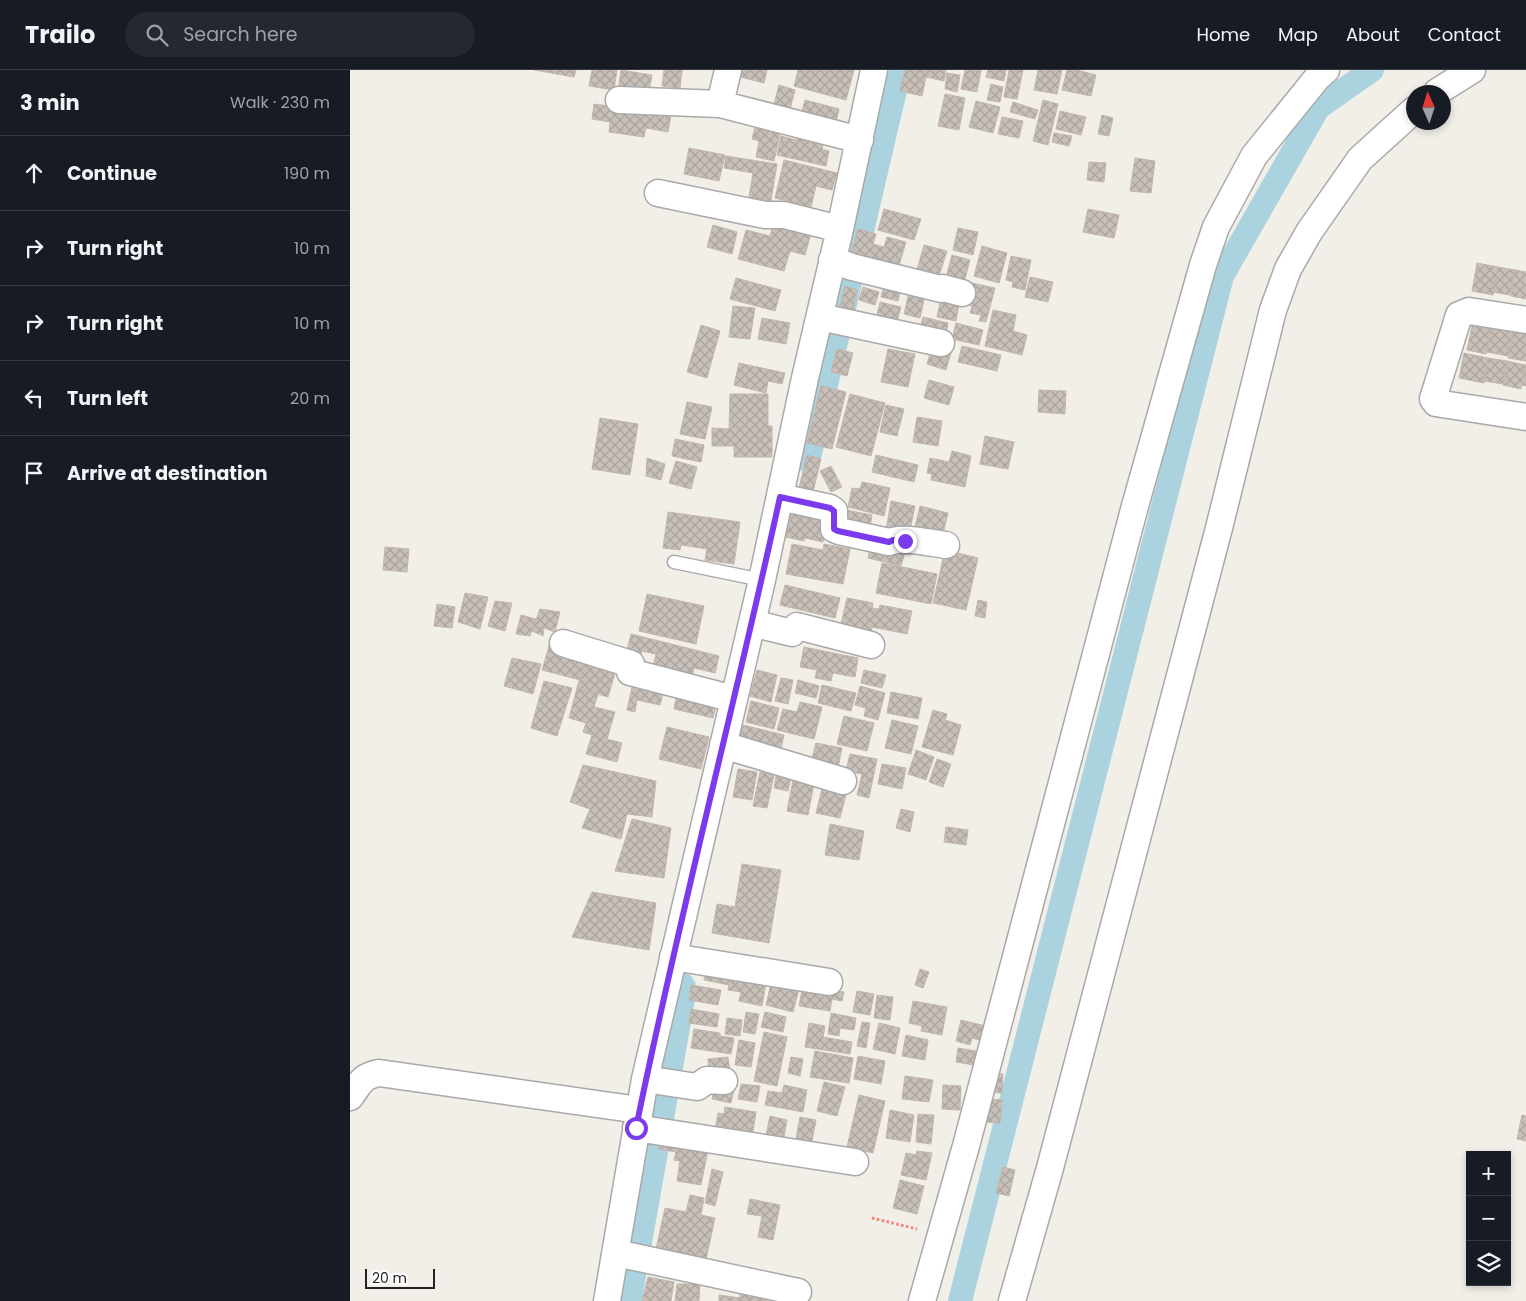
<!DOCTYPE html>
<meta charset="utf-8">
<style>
body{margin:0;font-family:Poppins,sans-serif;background:#242831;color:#f1f3f6}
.controls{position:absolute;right:15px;bottom:15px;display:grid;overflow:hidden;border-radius:0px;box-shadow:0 2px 8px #0003}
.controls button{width:45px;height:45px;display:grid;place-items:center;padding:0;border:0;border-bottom:1px solid #363941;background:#171b24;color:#f1f3f6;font:25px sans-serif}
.compass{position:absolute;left:1056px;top:15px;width:45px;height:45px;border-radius:50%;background:#171b24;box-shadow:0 2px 8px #0003;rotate:357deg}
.scale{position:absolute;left:15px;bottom:12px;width:70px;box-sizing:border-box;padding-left:5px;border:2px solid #222;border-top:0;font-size:14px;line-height:18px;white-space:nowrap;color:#222;-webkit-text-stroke:4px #fff;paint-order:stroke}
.stop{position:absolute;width:15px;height:15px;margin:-11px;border:4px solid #7c3aed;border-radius:50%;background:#fff}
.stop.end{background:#7c3aed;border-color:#fff;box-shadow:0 1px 5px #0008}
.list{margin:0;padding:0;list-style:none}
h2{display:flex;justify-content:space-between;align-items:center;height:65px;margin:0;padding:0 20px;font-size:21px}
h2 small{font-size:16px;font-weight:400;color:#9ea1a6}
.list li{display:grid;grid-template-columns:32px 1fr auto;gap:15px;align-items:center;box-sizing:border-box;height:75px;padding:0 20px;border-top:1px solid #363941}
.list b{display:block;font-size:19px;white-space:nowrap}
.list em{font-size:16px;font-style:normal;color:#9ea1a6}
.icon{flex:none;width:28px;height:28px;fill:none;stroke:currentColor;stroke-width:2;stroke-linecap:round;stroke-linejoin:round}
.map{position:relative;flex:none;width:1176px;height:1231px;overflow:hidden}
header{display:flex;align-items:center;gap:30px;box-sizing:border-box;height:70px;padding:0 25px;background:#171b24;border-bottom:1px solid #363941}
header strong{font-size:24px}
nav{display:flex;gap:28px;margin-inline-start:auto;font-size:18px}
.search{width:350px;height:45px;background:#242831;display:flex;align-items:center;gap:12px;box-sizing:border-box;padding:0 18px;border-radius:28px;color:#9ea1a6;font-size:19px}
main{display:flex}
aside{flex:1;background:#171b24}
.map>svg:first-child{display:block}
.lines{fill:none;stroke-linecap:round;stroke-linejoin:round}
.canal{stroke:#aad3df;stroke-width:24}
.river{stroke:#aad3df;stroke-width:41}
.building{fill:url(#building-cross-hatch);stroke:#c4b6ab}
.lane-casing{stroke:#a9a9a9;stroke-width:15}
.street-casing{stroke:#a9a9a9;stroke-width:29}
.path{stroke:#fa8072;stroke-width:3;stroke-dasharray:2.5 2.5;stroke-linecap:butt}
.lane{stroke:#fff;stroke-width:12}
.street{stroke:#fff;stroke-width:26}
.route{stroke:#7c3aed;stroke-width:6}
</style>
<header>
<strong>Trailo</strong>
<div class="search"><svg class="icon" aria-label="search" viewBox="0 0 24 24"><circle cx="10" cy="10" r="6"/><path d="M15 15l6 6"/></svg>Search here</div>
<nav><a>Home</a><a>Map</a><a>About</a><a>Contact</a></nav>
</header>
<main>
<aside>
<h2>3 min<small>Walk · 230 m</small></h2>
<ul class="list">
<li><svg class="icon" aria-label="ahead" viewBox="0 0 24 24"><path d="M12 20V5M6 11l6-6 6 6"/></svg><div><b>Continue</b></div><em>190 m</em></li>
<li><svg class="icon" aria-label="right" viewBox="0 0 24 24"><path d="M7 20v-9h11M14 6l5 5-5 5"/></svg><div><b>Turn right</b></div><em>10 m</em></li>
<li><svg class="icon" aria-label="right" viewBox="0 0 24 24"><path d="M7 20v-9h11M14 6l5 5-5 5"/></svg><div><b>Turn right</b></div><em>10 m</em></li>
<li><svg class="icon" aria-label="left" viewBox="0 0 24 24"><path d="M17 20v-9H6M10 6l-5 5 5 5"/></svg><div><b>Turn left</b></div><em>20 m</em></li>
<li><svg class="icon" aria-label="arrive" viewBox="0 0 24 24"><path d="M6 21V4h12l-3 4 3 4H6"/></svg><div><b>Arrive at destination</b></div></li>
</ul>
</aside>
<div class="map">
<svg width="1176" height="1231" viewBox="0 0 1176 1231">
<defs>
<pattern id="building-cross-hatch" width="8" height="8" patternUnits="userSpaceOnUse" patternTransform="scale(1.25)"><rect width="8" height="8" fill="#c7bfb8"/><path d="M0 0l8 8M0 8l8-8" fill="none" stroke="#aba49e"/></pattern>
</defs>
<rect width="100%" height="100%" fill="#f2efe9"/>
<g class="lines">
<path class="canal" d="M610,1231l262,-1025 96,-168 54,-38"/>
<path class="river" d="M452,380l89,-380
M271,1231l55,-311"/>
</g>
<path class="building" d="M184,0h42l-2,7z
M242,0h25l-3,20 -25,-4z
M271,0l31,5 -4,21 -30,-5z
M314,0h18l-2,18 -18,-2z
M383,0h34l-3,13 -32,-8z
M448,0h56l-8,30 -52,-14z
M555,0h41l-2,11 -18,-4 -4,19 -22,-5z
M615,0h16l-4,22 -16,-3z
M638,0h18l-2,11 -18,-4z
M659,0h14l-6,29 -13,-2z
M688,0h24l-5,24 -23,-4z
M717,0h10l19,5 -5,21 -29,-6z
M597,3l13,2 -3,17 -12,-3z
M641,14l12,3 -3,15 -13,-2z
M429,15l16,5 -7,27 -16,-5z
M595,24l20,4 -6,32 -21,-4z
M455,30l34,9 -5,22 -35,-9z
M693,30l15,4 -10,41 -15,-4z
M626,31l24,6 -7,26 -24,-6z
M663,32l25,8 -3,9 -25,-7z
M244,34l77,11 -3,17 -22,-4 -2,9 -35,-5 1,-10 -18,-3z
M710,41l26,6 -5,18 -25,-6z
M752,45l11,3 -4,18 -11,-2z
M652,47l21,4 -4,17 -21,-4z
M407,49l25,5 -8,37 -18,-4 3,-16 -7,-2z
M449,58l26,6 -3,15 7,2 -3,15 -49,-11 4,-19 15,4z
M704,63l18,3 -3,10 -17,-4z
M339,78l36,7 -6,26 -35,-7z
M376,86l51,8 -7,42 -22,-3 5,-30 -29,-5z
M785,88l20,3 -4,32 -21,-2z
M434,90l53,13 -5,17 -16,-4 -5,21 -36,-9z
M739,92l17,1 -2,19 -17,-2z
M534,139l37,10 -7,21 -36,-10z
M738,139l31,6 -5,23 -31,-6z
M425,147l38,9 -8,29 -15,-4 -6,20 -46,-12 8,-29 24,6z
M363,155l24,7 -5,22 -25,-7z
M608,158l20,4 -5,23 -20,-5z
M508,159l18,5 -3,10 11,3 3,-10 19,5 -8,27 -48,-13z
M574,175l23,6 -9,28 -22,-6z
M632,176l25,7 -8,30 -25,-7z
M602,185l18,5 -7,26 -18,-5z
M661,186l20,4 -6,30 -13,-3 1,-5 -7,-2z
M1127,193l21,4 -5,28 -21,-4z
M1148,197l17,3 -5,25 -17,-3z
M1165,200l11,2v27l-15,-3z
M680,207l23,5 -5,20 -23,-5z
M386,208l45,12 -6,21 -45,-12z
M536,209l16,4 -4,18 -17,-4z
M617,212l28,6 -9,34 -7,-1 2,-6 -11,-2 2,-7 -10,-3z
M561,214l16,3 -7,31 -16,-4z
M495,216l12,4 -4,20 -13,-3z
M513,217l16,5 -4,13 -16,-5z
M592,224l18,3 -4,24 -19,-4z
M530,232l21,5 -5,18 -20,-6z
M383,236l22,2 -5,31 -21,-2z
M643,240l23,5 -3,16 14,4 -5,20 -37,-9z
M573,247l25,6 -2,12 -26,-6z
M412,248l28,5 -4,21 -28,-5z
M1123,251l19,3 -6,30 -19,-4z
M606,253l27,7 -4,15 -27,-6z
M1142,254l22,4 -6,28 -21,-4z
M351,255l19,6 -13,47 -20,-6z
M1164,258l12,3v30l-18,-3z
M583,273l19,6 -6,21 -19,-6z
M612,276l39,9 -4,16 -39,-9z
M487,279l16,4 -6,23 -16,-4z
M538,279l27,5 -7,33 -27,-5z
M1114,283l24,5 -4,25 -25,-5z
M1138,288l19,3 -4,23 -19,-3z
M1157,291l18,4 -4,24 -18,-4z
M389,293l46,10 -3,11 -14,-3 -2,12 -32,-8z
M1175,295h1v21l-4,-1z
M579,310l25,7 -5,18 -25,-7z
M471,316l25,6 -14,57 -25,-6z
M689,320l27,1 -1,23 -27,-2z
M380,324h38v32h4v31h-38v-11h-22v-18l17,1z
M500,324l35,9 -14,53 -35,-9z
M337,332l25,5 -7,32 -25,-5z
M536,335l18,4 -7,27 -17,-4z
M567,347l25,4 -4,25 -25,-4z
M250,348l38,6 -8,51 -38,-6z
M635,366l29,6 -6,27 -28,-5z
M325,369l29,6 -3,17 -29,-6z
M602,381l19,5 -6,31 -34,-7 1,-6 -5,-1 3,-15 19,4z
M457,385l14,4 -8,33 -14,-4z
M526,385l42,10 -4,17 -42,-10z
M297,388l18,6 -4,16 -15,-4z
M326,391l21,6 -6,22 -22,-6z
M481,396l11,21 -11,5 -11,-21z
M512,412l28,6 -6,28 -36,-9 4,-19 8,1z
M541,431l24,5 -6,29 -23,-5z
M444,432l36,9 -7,31 -18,-4 -1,3 -18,-4z
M570,436l28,7 -6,25 -28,-7z
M496,440l26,5 -2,12 -26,-5z
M318,442l72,10 -6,42 -29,-4 2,-11 -26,-4 -1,5 -17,-2z
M522,470l34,8 -5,18 -33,-8z
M442,474l31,6 1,-6 26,5 -7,35 -57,-10z
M35,477l24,2 -2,23 -24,-2z
M595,480l33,8 -12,52 -33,-7z
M532,493l55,11 -6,30 -55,-11z
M435,515l55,13 -5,20 -55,-13z
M115,523l23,4 -8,32 -22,-7z
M297,524l57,12 -8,38 -57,-13z
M497,528l26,5 -1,5 7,1 1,-4 32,6 -5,23 -35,-7 -2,12 -31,-6z
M628,530l9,2 -2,16 -10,-2z
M145,531l17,2 -7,28 -17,-5z
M87,534l18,3 -3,21 -18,-2z
M190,539l20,3 -5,20 -11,-4 -1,8 -11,-5z
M171,545l15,4 -6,17 -14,-2z
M281,564l88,22 -4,17 -21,-5 -3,15 -40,-10 5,-19 -14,-3 -3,10 -14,-3z
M200,573l37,11 -7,26 -38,-10z
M454,577l54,11 -3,19 -22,-4 -2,8 -16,-3 2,-8 -17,-3z
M237,584l31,9 -10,34 -31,-9z
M162,588l29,6 -8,30 -29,-8z
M407,600l20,5 -6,27 -21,-6z
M514,600l22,5 -4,13 -21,-5z
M284,608l31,7 -5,20 -23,-5 -2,12 -8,-2z
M431,608l12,2 -5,24 -13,-3z
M448,610l21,6 -3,12 -21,-5z
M194,611l28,7 -15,48 -26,-8z
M472,615l34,8 -5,18 -33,-8z
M510,616l25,7 -7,27 -14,-4 2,-8 -11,-3z
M227,618l21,6 -4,13 21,5 -8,27 15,4 -5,19 -31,-8 6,-19 -9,-3 3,-9 -17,-5z
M328,618l40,9 -5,21 -39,-9z
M541,622l31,6 -4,21 -31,-6z
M401,631l28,7 -5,21 -28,-7z
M450,632l22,5 -8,32 -37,-9 6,-21 14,3z
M583,640l14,4 -2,6 16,5 -8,30 -31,-8z
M494,646l30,7 -7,28 -30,-7z
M542,650l26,6 -7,28 -26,-6z
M393,655l41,10 -4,20 -42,-10z
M317,657l42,10 -8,32 -42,-10z
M466,673l26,5 -4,20 -27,-6z
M566,680l18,7 -8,23 -18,-6z
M500,684l27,5 -8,39 -12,-3 5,-21 -16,-3z
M587,689l14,5 -8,23 -14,-5z
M532,694l24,4 -4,21 -24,-5z
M233,695l73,16 -4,36 -25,-3 -6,25 -39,-11 8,-19 -20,-7z
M428,695l15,3 -5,23 -14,-3z
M388,699l19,3 -5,28 -19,-3z
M410,702l14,3 -7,33 -14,-2z
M444,705l21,3 -7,37 -21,-4z
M472,719l24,6 -6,23 -24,-5z
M551,739l13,3 -4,20 -14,-4z
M282,749l39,9 -7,50 -49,-7z
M480,754l34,7 -5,29 -34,-5z
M596,757l22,3 -2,15 -22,-3z
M392,794l39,6 -12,73 -57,-10 5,-29 18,3z
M242,822l64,11 -7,47 -77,-13z
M356,897l61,11 -5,28 -23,-5 2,-9 -13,-2 1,-5 -25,-5z
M570,899l9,3 -6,16 -8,-3z
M421,913l28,6 -6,23 -27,-7z
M341,915l30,5 -3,15 -29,-5z
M453,915l41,7 -2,9 -10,-2 -2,12 -31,-5z
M507,921l17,3 -4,21 -17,-3z
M527,925l16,2 -3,23 -16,-2z
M563,931l34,6 -5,28 -21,-4 1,-5 -13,-3z
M341,939l28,5 -2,13 -28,-4z
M396,942l13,2 -4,20 -12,-2z
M415,942l21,5 -3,15 -22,-5z
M481,943l25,5 -2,12 -14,-2 -1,8 -11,-2z
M377,948l15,2 -2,16 -15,-2z
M611,950l29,7 -4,15 -14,-4 -2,7 -14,-4z
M512,952l8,1 -4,25 -9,-2z
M459,953l16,3 -2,11 29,5 -2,12 -45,-7z
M529,953l21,5 -5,26 -22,-5z
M344,959l26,4v3l14,2 -3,16 -40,-6z
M414,962l23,5 -10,49 -23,-5z
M556,965l22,5 -3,20 -23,-4z
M389,970l16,3 -4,24 -16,-2z
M608,978l18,3 -2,14 -18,-3z
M465,981l38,7 -4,25 -39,-6z
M508,986l27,5 -4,23 -27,-5z
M378,987l2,14 -21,1 -1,-13z
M441,987l12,2 -3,17 -12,-3z
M636,1003l17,1 -1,19 -17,-1z
M555,1006l28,4 -4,22 -27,-3z
M474,1012l21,5 -8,29 -20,-5z
M391,1014l19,2 -3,16 -19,-3z
M434,1015l23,5 -4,22 -38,-7 3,-14 14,2z
M593,1015l18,1 -1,24 -18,-1z
M365,1016l19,4 -3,13 -19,-4z
M509,1025l26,6 -12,52 -26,-6z
M637,1029l15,1 -2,23 -14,-1z
M375,1037l31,5 -4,25 -37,-7 3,-17 6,1z
M540,1040l24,5 -4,27 -24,-4z
M568,1044l16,1 -3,29 -15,-2z
M1172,1045l4,1v25l-9,-2z
M420,1046l17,4 -4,23 -18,-3z
M450,1047l16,3 -5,27 -16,-3z
M311,1066l48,9 -8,40 -24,-4 3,-20 -6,-1 2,-8 -17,-3z
M567,1081l15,2 -6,27 -25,-5 5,-22 10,2z
M653,1097l12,3 -6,26 -13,-3z
M362,1099l11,3 -8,34 -10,-3z
M550,1110l24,6 -7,28 -24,-6z
M340,1125l14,3 -3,17 14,3 -9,42 -50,-11 9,-41 21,4z
M400,1129l30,6 -7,35 -15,-3 4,-21 -15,-2z
M298,1207l26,5 -3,19h-29z
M327,1214h23l-1,17h-24z
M390,1221l27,4v6h-48v-6l21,3z"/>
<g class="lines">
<g class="lane-casing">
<path id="lane" d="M324,492l88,18"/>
</g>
<g class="street-casing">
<path id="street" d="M1087,22l35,-22
M269,30l101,4 140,36
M370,34l8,-34
M308,123l107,22h19l56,14
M482,190l20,7 89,22 2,-1 19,5
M470,247l121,26
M1176,250l-57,-9 -10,4 -26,84 3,4 6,1 84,13
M430,427l50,11 4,3v18l5,2 50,11c13,-6 42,1 57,3
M402,553l40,10 5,-7 74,19
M213,573l68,21 -1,8 104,27
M373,675l120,36
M323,887l156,25
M295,1009l52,8 10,-7 17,1
M0,1027c11,-14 10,-20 29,-24l260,37
M286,1058l219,34
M266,1183l182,39
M257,1231l38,-222 117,-499 43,-202 35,-149 34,-159
M572,1231l44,-155 169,-640 68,-241 13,-38 38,-71 63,-78 9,-8
M662,1231l38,-133 169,-640 54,-218 15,-41 21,-37 51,-73 54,-49"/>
</g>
<path class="path" d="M522,1148l45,11"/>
<use href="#lane" class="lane"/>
<use href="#street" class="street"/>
</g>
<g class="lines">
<path class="route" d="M286,1058c43,-212 98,-420 144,-631l50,11 4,3v18l4,2 51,11 4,-2 12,1"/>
</g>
</svg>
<div class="controls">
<button>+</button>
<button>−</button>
<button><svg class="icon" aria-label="layers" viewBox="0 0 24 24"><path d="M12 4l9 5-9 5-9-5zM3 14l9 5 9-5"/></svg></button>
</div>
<svg class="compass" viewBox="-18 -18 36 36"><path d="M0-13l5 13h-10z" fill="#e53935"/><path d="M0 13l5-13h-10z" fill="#9ea1a6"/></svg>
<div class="scale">20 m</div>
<div class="stop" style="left:286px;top:1058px"></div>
<div class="stop end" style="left:555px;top:471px"></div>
</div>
</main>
